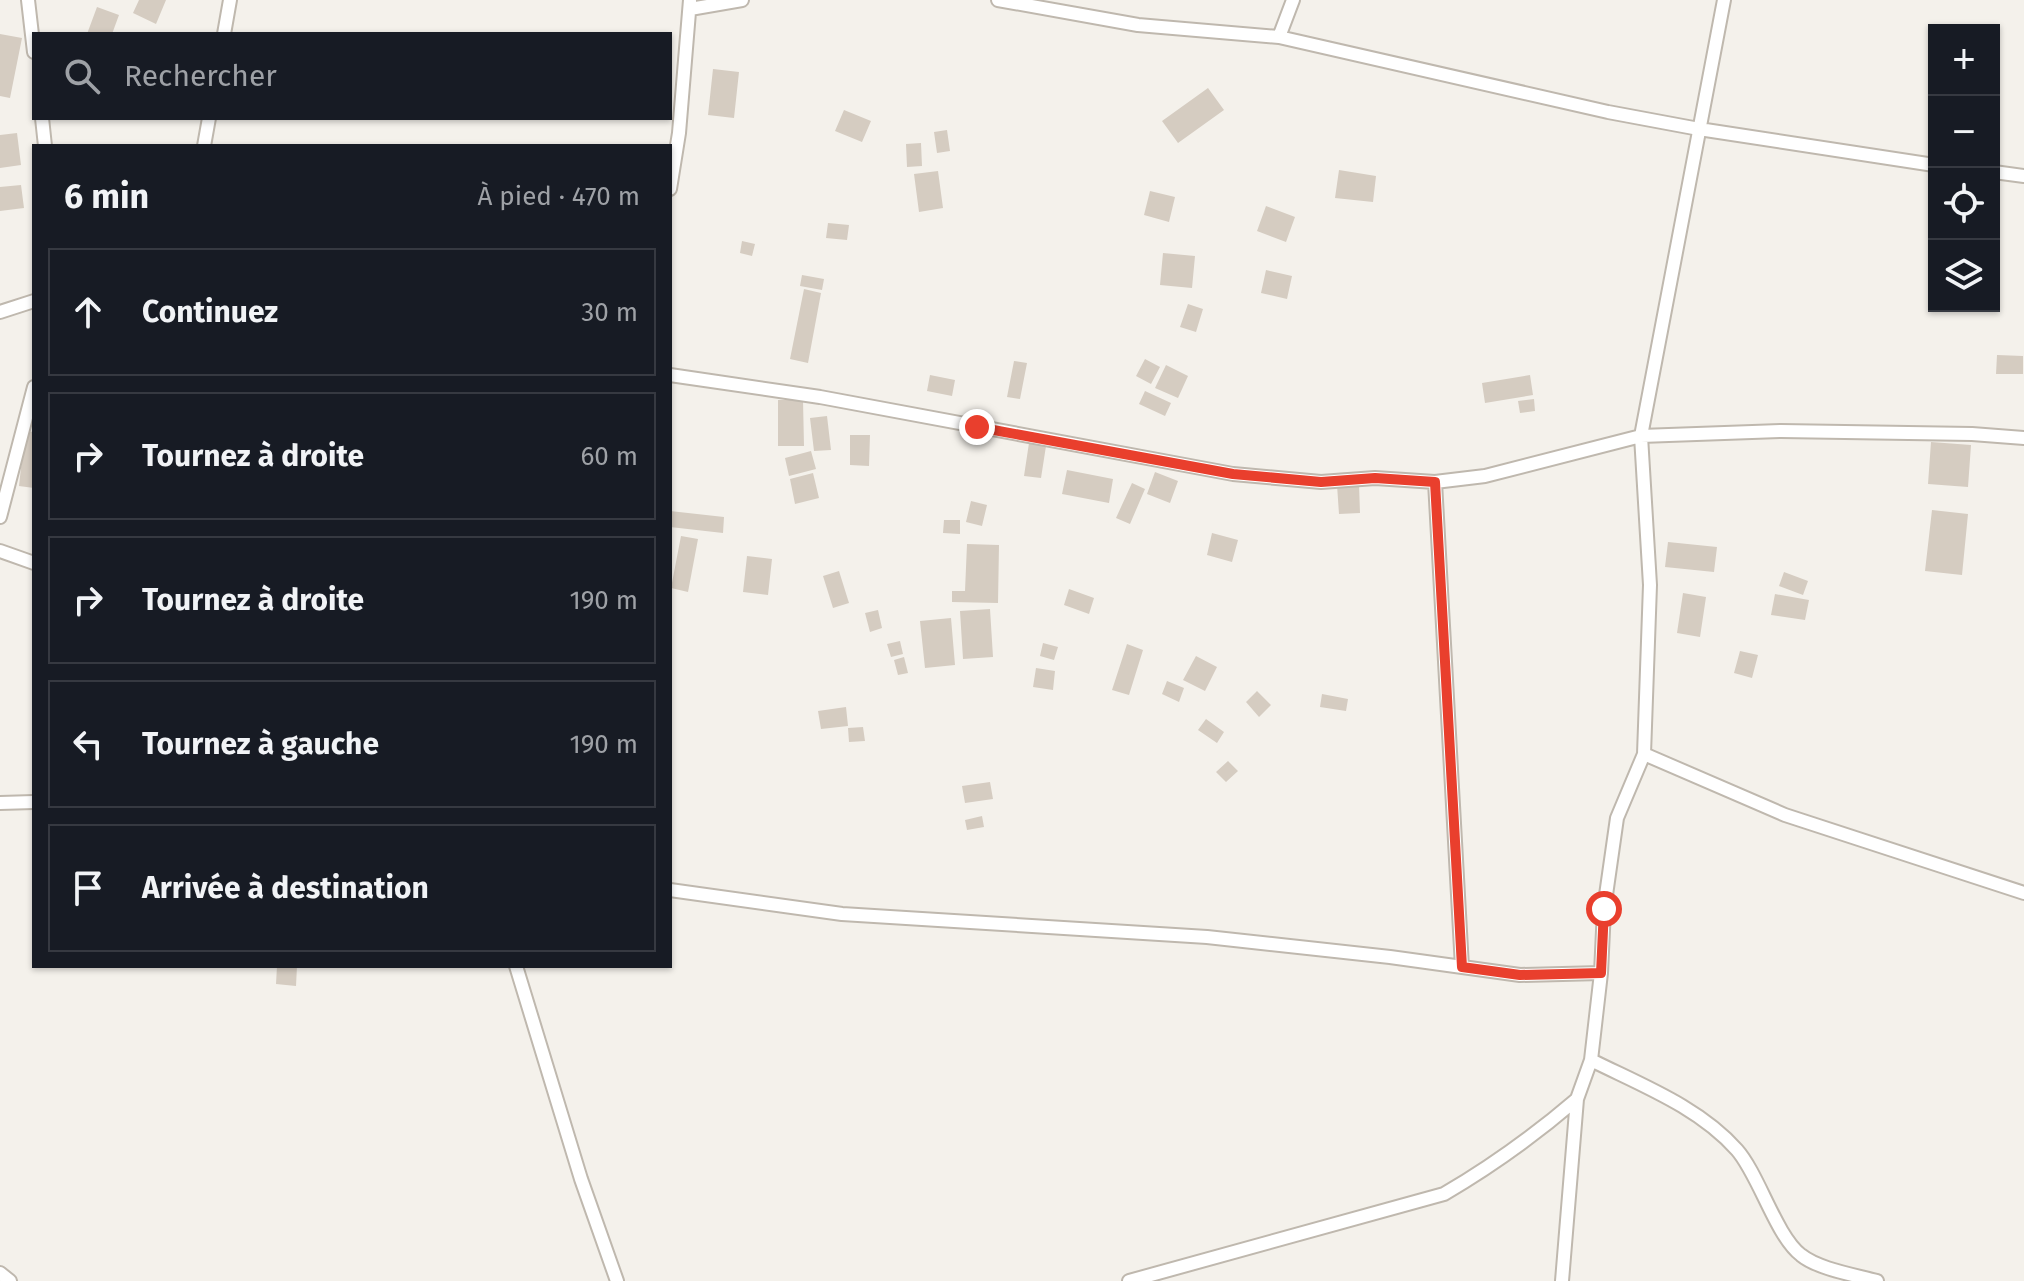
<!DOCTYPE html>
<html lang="fr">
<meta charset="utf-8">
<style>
body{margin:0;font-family:"Fira Sans",sans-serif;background:#242831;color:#f1f3f6}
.controls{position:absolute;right:24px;top:24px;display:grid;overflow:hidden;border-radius:0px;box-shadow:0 2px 6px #0004}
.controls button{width:72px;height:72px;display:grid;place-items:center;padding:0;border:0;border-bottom:2px solid #363941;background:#171b24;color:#f1f3f6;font:40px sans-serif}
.stop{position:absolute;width:24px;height:24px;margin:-18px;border:6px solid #e93f2d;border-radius:50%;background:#fff}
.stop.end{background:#e93f2d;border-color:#fff;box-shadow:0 2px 8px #0008}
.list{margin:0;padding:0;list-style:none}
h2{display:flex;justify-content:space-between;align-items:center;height:104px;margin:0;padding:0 32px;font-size:34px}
h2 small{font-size:26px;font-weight:400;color:#9ea1a6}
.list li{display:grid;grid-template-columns:52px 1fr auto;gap:24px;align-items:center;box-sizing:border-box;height:128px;margin:0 16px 16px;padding:0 16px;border:2px solid #363941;border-radius:0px}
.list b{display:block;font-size:30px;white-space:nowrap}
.list em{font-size:26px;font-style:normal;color:#9ea1a6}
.icon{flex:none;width:44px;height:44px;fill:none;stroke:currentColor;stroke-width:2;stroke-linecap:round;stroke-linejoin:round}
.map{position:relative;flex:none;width:2024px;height:1281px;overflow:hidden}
.search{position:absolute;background:#171b24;box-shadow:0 2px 6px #0004;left:32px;top:32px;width:640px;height:88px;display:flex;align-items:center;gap:20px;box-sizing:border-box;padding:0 28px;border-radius:0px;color:#9ea1a6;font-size:30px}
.panel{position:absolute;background:#171b24;box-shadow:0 2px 6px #0004;left:32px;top:144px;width:640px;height:824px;border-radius:0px}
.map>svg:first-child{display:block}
.building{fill:#d5ccc1}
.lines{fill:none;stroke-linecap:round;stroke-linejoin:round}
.street-casing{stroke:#bfb8ae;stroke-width:16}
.street{stroke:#fff;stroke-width:12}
.route{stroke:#e93f2d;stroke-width:10}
</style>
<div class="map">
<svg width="2024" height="1281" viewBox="0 0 2024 1281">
<rect width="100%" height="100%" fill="#f4f1eb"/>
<path class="building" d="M139,0h27l-10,24 -23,-11z
M97,7l22,8 -7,19h-25z
M0,34l22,4 -12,60 -10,-2z
M713,69l26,3 -5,46 -26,-3z
M1208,88l16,22 -46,33 -16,-22z
M844,110l27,11 -9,21 -27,-11z
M947,130l3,21 -13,2 -3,-21z
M17,133l4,32 -21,3v-33z
M921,143l1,23 -15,1 -1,-23z
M1339,170l37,6 -3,26 -38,-4z
M938,171l5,37 -24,4 -5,-38z
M21,185l3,23 -24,3v-24z
M1150,191l25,6 -6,25 -25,-7z
M1266,206l29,11 -9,25 -29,-11z
M828,223l21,2 -2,15 -21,-2z
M742,241l13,3 -3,12 -12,-3z
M1163,253l32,3 -3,32 -32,-3z
M1266,270l26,6 -5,23 -26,-6z
M802,275l22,4 -2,11 -22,-4z
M804,289l17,4 -13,70 -18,-4z
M1188,304l15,5 -7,23 -16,-5z
M1997,355l26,1v18h-27z
M1145,359l15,8 -9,17 -15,-8z
M1014,361l13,2 -7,36 -13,-2z
M1166,365l22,11 -10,22 -23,-10z
M930,375l25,5 -3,16 -25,-5z
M1530,375l3,20 -48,8 -3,-20z
M1145,391l26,12 -6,13 -26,-12z
M1534,399l1,12 -15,2 -2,-12z
M778,400h25l1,46h-26z
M827,416l4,34 -17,1 -4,-33z
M25,431l9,1v56l-15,-2z
M850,435h20l-1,31 -19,-1z
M1931,442l40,3 -3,42 -40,-3z
M1029,443l17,3 -5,32 -17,-2z
M811,451l5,18 -27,7 -4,-18z
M1067,470l46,9 -4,24 -47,-9z
M1155,472l23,9 -8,22 -23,-9z
M813,473l6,25 -24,6 -5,-25z
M1132,483l13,6 -15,35 -14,-6z
M1359,484l1,29 -21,1 -2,-29z
M971,501l16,4 -5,21 -16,-4z
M1932,510l36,4 -6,61 -37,-4z
M670,511l54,6 -1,16 -53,-6z
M944,520h16v14l-17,-1z
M1212,533l26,7 -6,22 -25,-7z
M681,536l17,3 -10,53 -17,-4z
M1668,542l49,5 -3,25 -49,-5z
M967,544l32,1 -1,58 -46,-1v-11h13z
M747,556l25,3 -4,36 -25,-3z
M839,571l10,32 -16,5 -10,-32z
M1784,572l24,9 -5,14 -24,-9z
M1069,589l25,9 -5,16 -25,-9z
M1683,593l23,4 -6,40 -23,-4z
M1775,594l34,6 -4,20 -34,-5z
M990,609l3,48 -30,2 -3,-48z
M878,610l4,18 -12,4 -5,-19z
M951,618l4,47 -30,3 -5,-47z
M900,641l3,13 -12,3 -4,-13z
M1043,643l15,4 -4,13 -14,-4z
M1127,644l16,6 -14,45 -17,-5z
M1740,651l18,4 -6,23 -18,-5z
M1196,656l21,11 -12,24 -22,-11z
M904,657l4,16 -10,2 -4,-15z
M1036,668l19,3 -2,19 -20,-3z
M1167,681l17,7 -5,14 -17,-8z
M1257,691l14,14 -12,12 -13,-15z
M1322,694l26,5 -2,12 -26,-4z
M846,707l2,19 -27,3 -3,-18z
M1206,719l18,13 -7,11 -19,-13z
M863,727l2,14 -16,1 -1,-14z
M1228,761l10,10 -12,11 -10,-10z
M990,782l3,17 -28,4 -3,-17z
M982,816l2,11 -17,3 -2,-10z
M277,966h20l-1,20 -20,-2z"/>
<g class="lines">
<g class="street-casing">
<path id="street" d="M28,0l6,52
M998,0l140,25 141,12 329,75 91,17 235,36
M690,9l52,-9
M224,34l6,-34
M1279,37l14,-37
M42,118l3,28
M204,146l5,-28
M1994,172l30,4
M670,189l9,-56 11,-133
M0,312l34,-11
M670,375l150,22 413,77 88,8 54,-4 60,4 50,-6 156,-40 140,-5 191,3 52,4
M1435,482l27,485
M0,517l34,-130
M0,551l34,12
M1644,754l141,61 239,78
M0,803l34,-1
M670,890l172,24 365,23 183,20 130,18 81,-2
M516,966l65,213 36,102
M1591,1060c50,25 108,47 146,90 22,25 39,86 64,105 17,14 54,20 76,26
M0,1273l10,8
M1129,1281l315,-87c48,-28 91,-59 133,-95
M1562,1281l15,-182 14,-39 10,-87 3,-64 13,-91 27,-64 6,-169 -9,-149 83,-436"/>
</g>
<use href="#street" class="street"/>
</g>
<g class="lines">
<path class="route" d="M977,427l256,47 88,8 54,-4 60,4 27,485 58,8 81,-2 3,-64"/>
</g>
</svg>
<div class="controls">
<button>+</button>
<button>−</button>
<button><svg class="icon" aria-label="locate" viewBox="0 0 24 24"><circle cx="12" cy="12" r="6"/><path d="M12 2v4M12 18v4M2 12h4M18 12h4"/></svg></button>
<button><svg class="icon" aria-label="layers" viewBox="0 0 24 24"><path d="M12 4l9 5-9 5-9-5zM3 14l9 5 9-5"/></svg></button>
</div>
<div class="stop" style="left:1604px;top:909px"></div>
<div class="stop end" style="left:977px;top:427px"></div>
<div class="search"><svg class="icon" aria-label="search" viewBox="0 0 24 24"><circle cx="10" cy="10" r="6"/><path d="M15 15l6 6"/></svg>Rechercher</div>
<section class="panel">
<h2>6 min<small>À pied · 470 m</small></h2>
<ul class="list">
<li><svg class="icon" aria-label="ahead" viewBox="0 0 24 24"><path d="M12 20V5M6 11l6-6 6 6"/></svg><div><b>Continuez</b></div><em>30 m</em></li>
<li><svg class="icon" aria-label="right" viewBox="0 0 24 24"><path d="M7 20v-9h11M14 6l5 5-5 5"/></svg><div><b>Tournez à droite</b></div><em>60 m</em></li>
<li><svg class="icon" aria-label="right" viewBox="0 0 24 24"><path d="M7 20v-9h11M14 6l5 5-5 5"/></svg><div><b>Tournez à droite</b></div><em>190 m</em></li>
<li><svg class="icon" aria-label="left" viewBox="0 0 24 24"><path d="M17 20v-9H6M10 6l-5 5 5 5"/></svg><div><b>Tournez à gauche</b></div><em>190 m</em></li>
<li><svg class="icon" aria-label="arrive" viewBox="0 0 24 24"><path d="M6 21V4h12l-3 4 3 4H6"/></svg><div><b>Arrivée à destination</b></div></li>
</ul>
</section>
</div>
